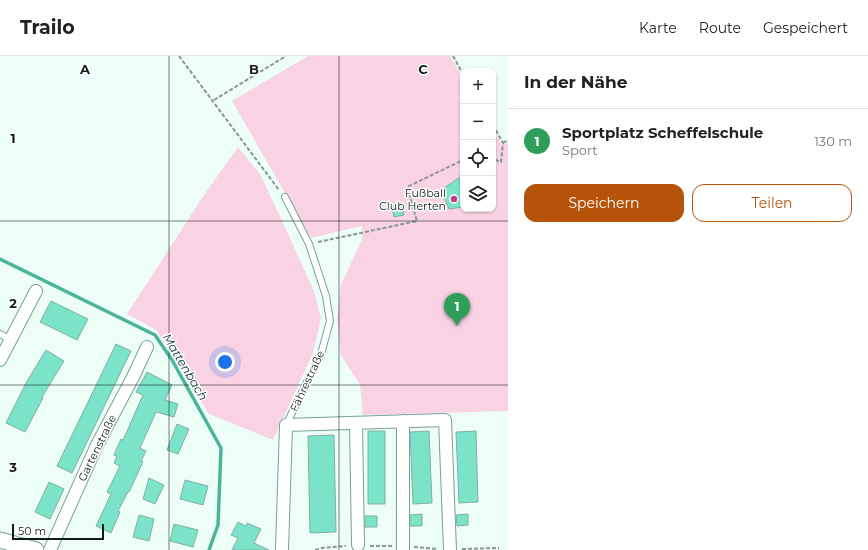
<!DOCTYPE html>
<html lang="de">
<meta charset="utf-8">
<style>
body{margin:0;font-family:Montserrat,sans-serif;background:#f2f2f2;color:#222}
.controls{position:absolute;right:12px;top:12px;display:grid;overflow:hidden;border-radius:8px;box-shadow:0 1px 3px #0004}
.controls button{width:36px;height:36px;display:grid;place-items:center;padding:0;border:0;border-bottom:1px solid #e0e0e0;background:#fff;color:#222;font:20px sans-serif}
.scale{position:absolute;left:12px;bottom:10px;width:92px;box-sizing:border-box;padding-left:4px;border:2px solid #0c1c18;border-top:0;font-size:11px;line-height:14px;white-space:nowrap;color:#0c1c18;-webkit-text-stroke:3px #fff;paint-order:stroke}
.you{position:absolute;left:225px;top:306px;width:14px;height:14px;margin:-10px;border:3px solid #fff;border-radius:50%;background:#1a73e8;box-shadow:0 0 0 6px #1a73e833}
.badge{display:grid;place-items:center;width:26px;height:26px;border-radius:50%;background:#b45309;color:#fff;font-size:13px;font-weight:700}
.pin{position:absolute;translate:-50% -33px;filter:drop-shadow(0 1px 2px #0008)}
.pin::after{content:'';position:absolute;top:21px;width:14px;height:12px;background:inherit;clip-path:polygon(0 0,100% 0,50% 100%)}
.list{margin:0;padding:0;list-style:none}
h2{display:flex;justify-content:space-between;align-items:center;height:52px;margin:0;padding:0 16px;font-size:17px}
h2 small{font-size:13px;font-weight:400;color:#767676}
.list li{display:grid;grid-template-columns:26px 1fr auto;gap:12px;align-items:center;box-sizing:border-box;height:64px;padding:0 16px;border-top:1px solid #e0e0e0}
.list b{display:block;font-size:15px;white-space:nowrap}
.list p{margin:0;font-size:13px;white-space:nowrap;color:#767676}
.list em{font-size:13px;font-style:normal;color:#767676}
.actions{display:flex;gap:8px;padding:12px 16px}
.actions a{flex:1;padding:9px 0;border:1px solid #b45309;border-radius:12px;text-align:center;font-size:14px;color:#b45309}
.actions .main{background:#b45309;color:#fff}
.icon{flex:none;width:22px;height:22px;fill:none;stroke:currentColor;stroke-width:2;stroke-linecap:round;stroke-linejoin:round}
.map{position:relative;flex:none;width:508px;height:494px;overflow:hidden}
header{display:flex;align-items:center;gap:24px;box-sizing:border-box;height:56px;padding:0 20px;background:#fff;border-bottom:1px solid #e0e0e0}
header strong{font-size:19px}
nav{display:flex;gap:22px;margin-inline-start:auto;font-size:14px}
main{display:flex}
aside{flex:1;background:#fff}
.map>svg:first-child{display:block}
.green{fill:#f9d3e4}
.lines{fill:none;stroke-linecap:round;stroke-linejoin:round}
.stream{stroke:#4ab59b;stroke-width:3.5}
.building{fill:#7be4c8;stroke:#85aea1}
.service-casing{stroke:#79a195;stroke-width:8}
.minor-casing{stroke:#79a195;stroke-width:14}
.tertiary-casing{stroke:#79a195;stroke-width:17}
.path{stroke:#879893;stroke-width:2;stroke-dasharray:4 2;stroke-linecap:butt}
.service{stroke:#fff;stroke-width:6}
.minor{stroke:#fff;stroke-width:12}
.tertiary{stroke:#fff;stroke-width:15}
.grid{fill:none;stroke:#0c1c18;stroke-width:1;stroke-opacity:0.55}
.poi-dot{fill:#bd3d87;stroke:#fff;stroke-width:1.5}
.labels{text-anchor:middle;stroke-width:3;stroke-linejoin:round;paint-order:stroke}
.poi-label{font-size:11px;fill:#0c1c18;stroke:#fff;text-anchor:end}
.street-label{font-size:11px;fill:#0c1c18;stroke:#fff}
.water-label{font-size:12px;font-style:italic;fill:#003228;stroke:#fff}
.grid-label{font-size:13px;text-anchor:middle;font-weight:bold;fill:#0c1c18;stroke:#fff;stroke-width:3;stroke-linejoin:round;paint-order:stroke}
</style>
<header>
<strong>Trailo</strong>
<nav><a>Karte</a><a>Route</a><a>Gespeichert</a></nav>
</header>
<main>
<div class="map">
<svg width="508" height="494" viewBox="0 0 508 494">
<rect width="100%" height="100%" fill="#edfef9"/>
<path class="green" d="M308,0h142l13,22v131h30v-80l9,16 6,-3v269l-145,4 -3,-30 -19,-30 -4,-36 4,-34 21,-46v-13l-51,12 -79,-137z
M238,91l22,27 17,36 37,81 7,27 -8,35 -40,87 -64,-26 -53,-84 -29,-16 75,-116z"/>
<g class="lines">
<path class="stream" d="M0,203l155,76 17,25 49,88 -3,77 -9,25"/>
</g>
<path class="building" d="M463,119v32l-14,2 -8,-19z
M402,149l2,10 -10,2 -2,-11z
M51,245l37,18 -11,21 -37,-18z
M116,288l15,7 -59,122 -15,-7z
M46,294l18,11 -22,36 1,1 -18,34 -19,-9 20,-40z
M147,316l25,13 -7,15 13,4 -4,13 -18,-5 -16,36 6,3 -5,10 2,1 -14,30h-1l-10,19 2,1 -9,21 -15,-7 15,-32 -4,-2 13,-26 -6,-3 3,-7 -3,-1 2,-5 5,-11 2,1 20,-45 -7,-3z
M177,368l12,5 -11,25 -11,-4z
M368,375h17v73h-17z
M429,375l3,72 -19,1 -3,-72z
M476,375l2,71 -19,1 -3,-71z
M334,379l2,97 -26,1 -2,-97z
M149,422l15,7 -9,19 -12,-5z
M185,424l23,6 -5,19 -23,-6z
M49,426l15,7 -14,30 -15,-7z
M422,458v12h-12v-11z
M468,458v11l-11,1 -1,-11z
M139,459l15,4 -5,22 -16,-4z
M365,460h12v11h-12z
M238,466l8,4 1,-3 14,6 -7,14 15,7h-37l6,-12 -7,-3z
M174,468l24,6 -5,17 -23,-6z"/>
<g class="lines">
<g class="service-casing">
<path id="service" d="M285,141l24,47 17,52 4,25 -9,33 -35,71
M0,278l11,6"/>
</g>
<g class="minor-casing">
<path id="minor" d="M0,304l36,-69
M356,367l2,122
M50,494l47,-105 36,-68 14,-30
M282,494l4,-125 159,-5 5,130
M403,494v-129"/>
</g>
<g class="tertiary-casing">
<path id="tertiary" d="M0,484l36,10"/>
</g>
<path class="path" d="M179,0l100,134
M453,0l10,18
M214,44l72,-44
M493,69l10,18 -2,19 -8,-3
M503,87l5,-3
M318,186l99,-21 -10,-34 56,-27
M370,490h22
M414,491l24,2
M462,493l37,-1
M315,494l7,-2 24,-2"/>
<use href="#service" class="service"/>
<use href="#minor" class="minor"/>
<use href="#tertiary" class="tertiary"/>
</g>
<path class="grid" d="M169,0v494M339,0v494M0,165h508M0,329h508"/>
<circle class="poi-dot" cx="454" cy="143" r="4"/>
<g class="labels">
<g class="poi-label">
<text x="446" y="141">Fußball<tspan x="446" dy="13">Club Herten</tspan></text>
</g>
<g class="street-label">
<text transform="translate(307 325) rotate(-65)" y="4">Fährestraße</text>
<text transform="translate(97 392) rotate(-64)" y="4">Gartenstraße</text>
</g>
<g class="water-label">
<text transform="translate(185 311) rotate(59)" y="4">Mattenbach</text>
</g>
</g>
<g class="grid-label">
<text x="85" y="18">A</text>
<text x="254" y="18">B</text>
<text x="423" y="18">C</text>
<text x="13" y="87">1</text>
<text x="13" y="252">2</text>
<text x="13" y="416">3</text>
</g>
</svg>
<div class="controls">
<button>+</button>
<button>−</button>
<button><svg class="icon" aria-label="locate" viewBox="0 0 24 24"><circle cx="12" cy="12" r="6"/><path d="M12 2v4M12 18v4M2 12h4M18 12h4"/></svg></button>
<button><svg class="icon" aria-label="layers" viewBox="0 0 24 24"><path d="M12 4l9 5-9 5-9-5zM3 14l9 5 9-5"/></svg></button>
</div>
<div class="scale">50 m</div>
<div class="you"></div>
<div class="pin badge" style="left:457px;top:270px;background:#2e9e5b">1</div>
</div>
<aside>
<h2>In der Nähe<small></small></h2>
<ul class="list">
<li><span class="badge" style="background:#2e9e5b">1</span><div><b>Sportplatz Scheffelschule</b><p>Sport</p></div><em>130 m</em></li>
</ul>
<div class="actions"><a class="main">Speichern</a><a>Teilen</a></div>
</aside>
</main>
